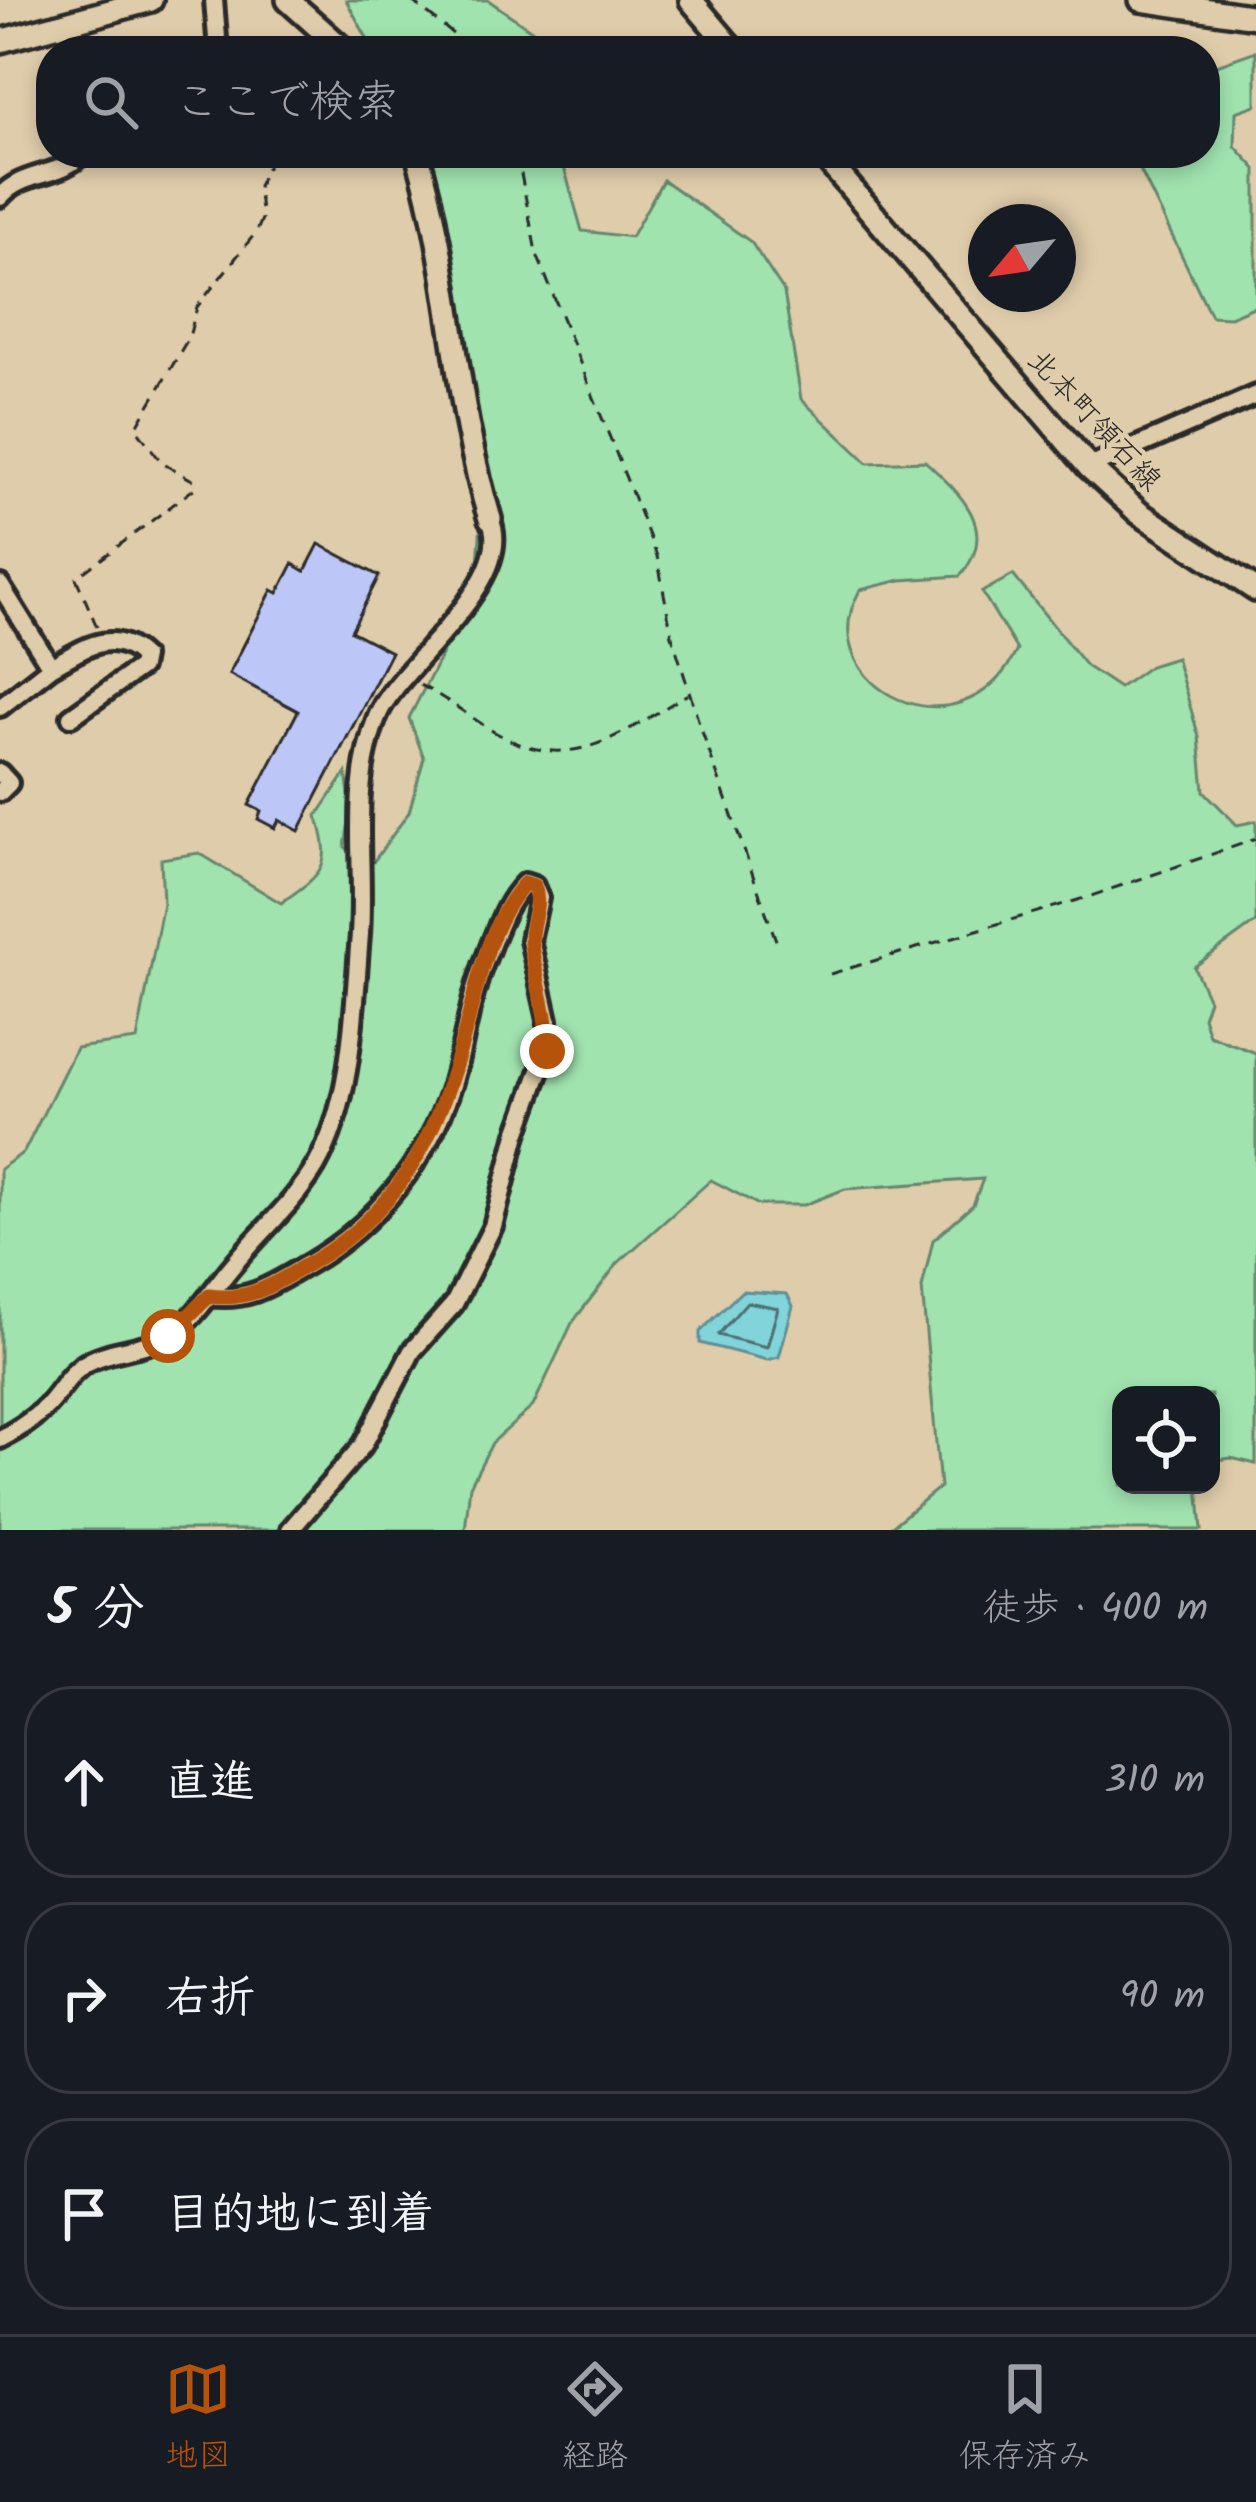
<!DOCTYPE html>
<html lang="ja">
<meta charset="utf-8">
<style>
body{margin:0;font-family:Kalam,"Klee One",sans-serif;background:#20242c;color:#f1f3f6}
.controls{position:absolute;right:36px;bottom:36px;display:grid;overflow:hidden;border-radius:24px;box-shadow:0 6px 18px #0003}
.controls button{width:108px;height:108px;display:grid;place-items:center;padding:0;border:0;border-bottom:3px solid #363941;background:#171b24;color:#f1f3f6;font:60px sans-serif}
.compass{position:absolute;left:968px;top:204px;width:108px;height:108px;border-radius:50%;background:#171b24;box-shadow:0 6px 18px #0003;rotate:241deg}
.stop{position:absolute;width:36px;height:36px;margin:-27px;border:9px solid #b45309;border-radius:50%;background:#fff}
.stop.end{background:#b45309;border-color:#fff;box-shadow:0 3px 12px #0008}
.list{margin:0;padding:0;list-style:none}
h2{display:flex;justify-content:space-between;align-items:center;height:156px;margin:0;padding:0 48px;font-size:51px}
h2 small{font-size:39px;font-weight:400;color:#9ea1a6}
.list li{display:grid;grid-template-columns:78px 1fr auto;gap:36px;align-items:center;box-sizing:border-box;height:192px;margin:0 24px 24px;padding:0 24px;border:3px solid #363941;border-radius:48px}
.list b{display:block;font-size:45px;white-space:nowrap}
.list em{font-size:39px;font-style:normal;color:#9ea1a6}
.icon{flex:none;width:66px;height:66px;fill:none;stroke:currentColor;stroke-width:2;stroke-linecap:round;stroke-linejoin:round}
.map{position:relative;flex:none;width:1256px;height:1530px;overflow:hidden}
.search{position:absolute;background:#171b24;box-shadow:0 6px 18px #0003;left:36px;right:36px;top:36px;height:132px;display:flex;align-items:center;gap:30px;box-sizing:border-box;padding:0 42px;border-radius:48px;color:#9ea1a6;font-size:45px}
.sheet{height:804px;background:#171b24}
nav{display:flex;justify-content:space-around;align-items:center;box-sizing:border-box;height:168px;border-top:3px solid #363941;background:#171b24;font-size:33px;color:#9ea1a6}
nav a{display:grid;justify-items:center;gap:6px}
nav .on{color:#b45309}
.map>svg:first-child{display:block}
.green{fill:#a0e3af;stroke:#66876d;stroke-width:3}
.water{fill:#82d4db;stroke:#5f9095;stroke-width:3}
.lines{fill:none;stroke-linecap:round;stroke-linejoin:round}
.shore{stroke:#4e6f71;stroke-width:3}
.building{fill:#bcc7f8;stroke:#2b2b2b;stroke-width:3}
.minor-casing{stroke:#2b2b2b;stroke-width:26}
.tertiary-casing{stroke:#2b2b2b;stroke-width:30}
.secondary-casing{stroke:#2b2b2b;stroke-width:30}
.path{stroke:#2b2b2b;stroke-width:3;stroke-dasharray:12 9;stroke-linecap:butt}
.minor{stroke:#dfccaa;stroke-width:16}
.tertiary{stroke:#dfccaa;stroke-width:21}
.secondary{stroke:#dfccaa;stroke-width:21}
.route{stroke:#b45309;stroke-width:15}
.labels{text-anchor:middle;stroke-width:9;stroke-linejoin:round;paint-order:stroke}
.street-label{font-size:30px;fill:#2b2b2b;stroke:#dfccaa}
</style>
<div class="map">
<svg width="1256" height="1530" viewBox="0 0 1256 1530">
<rect width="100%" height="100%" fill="#dfccaa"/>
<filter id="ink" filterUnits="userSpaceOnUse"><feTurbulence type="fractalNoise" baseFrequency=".00833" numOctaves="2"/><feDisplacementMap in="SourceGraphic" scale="24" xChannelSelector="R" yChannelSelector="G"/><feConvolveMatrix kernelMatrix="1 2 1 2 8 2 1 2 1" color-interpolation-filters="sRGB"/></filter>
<g filter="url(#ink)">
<path class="green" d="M346,0h142l74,51h-188z
M1256,51v54l-20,7 -1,34 21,23v137l-26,11 -19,-1 -79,-163h73v-84z
M431,153h129l22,78 49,6 32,-57 88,62 33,50 17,107 67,64 57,-2c37,34 75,69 35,115l-59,4 -41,10c-54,96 102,174 157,60l-35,-58 31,-17 73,91 33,22 31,-22 26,-8 23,79 5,54 33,34 19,-4v101l-62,45 15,33 -6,17 6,18 47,18v411l-25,-6 -20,3v-66h-90v90h77l4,45h-315l53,-43 -18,-199 11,-48 40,-35 10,-26 -138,10 -41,16h-45l-48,-25 -93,83 -46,60 -39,83 -41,37 -22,43 -5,44h-465v-361l24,-17 52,-104 61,-8 26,-137 -2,-44 38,-6 82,50c41,-29 53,-36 36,-87l29,-43 5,35 -6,39 24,21 40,-56 15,-54 -15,-40 54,-105 15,-49 4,-56 -35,-293z"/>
<path class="water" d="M742,1291l45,3 6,12 -14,51 -12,3 -67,-17v-11z"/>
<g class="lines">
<path class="shore" d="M747,1302l31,6 -11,39 -49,-12z"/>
</g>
<path class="building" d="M319,544l60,32 -28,55 40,21 -92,179 -20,-11 -4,8 -17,-9 3,-8 -12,-6 49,-94 -69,-37 43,-84 6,3 15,-29 12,7z"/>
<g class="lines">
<g class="minor-casing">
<path id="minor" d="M214,0l4,51
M0,197c23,-27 61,-19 83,-44
M1089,467l167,-72
M0,585l51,82 -51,40
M51,667c31,-17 61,-41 92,-10l-2,10 -70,50
M0,773l9,10 -9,9
M209,1296c42,6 66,-13 101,-33 65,-38 118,-103 141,-175 14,-44 18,-90 36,-133 10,-25 18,-52 38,-72l9,3 5,12 -9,42 18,80 -1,31 -30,83 -24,92 -39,78 -42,47 -49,94 -73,85
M0,1439c19,-10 37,-21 51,-38 12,-14 20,-30 37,-39 23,-13 54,-12 78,-25 29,-16 47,-49 68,-73 27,-33 60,-61 82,-98 37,-65 38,-159 44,-232 5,-74 -11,-145 17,-217 19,-50 142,-136 113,-198"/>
</g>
<g class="tertiary-casing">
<path id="tertiary" d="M288,0l57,51
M417,153c36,120 36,246 73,366"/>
</g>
<g class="secondary-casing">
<path id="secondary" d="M691,0l43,51
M1141,0l115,17
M0,41l151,-41
M821,153l268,314 50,46 117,77"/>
</g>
<path class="path" d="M411,0l63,51
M517,153l19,99 121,304 15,80 27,87 79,223
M97,627l-21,-49 119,-90 -1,-7 -32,-18 -26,-35 53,-91 8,-30 60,-76 5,-12 -4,-33 16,-33
M420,685c26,13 47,30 71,45 79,48 127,5 197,-36
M830,974l261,-78 165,-57"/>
<use href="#minor" class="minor"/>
<use href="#tertiary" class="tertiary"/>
<use href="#secondary" class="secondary"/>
</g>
</g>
<g class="lines" filter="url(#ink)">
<path class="route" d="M168,1336l41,-40c42,6 66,-13 101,-33 102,-59 134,-147 161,-255 10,-41 24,-94 54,-125l9,3c8,20 -5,37 -3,58 4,37 18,68 16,107"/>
</g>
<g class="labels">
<g class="street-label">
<text transform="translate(1095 420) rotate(47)" y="10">北本町領石線</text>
</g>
</g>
</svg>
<div class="controls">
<button><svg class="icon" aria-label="locate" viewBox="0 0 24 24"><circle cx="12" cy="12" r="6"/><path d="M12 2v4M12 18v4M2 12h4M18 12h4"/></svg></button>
</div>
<svg class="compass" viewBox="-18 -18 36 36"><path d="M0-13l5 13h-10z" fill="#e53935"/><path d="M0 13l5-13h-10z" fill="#9ea1a6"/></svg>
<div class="stop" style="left:168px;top:1336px"></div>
<div class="stop end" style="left:547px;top:1051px"></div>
<div class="search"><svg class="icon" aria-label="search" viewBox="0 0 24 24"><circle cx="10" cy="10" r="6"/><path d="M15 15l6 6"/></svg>ここで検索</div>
</div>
<section class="sheet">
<h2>5 分<small>徒歩 · 400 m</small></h2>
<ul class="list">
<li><svg class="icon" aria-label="ahead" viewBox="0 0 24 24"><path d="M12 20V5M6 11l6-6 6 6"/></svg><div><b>直進</b></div><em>310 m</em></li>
<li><svg class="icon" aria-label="right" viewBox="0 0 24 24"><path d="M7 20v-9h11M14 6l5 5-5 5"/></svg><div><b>右折</b></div><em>90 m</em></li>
<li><svg class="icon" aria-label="arrive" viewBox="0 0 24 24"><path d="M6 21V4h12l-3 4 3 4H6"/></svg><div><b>目的地に到着</b></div></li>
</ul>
</section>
<nav>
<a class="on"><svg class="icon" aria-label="map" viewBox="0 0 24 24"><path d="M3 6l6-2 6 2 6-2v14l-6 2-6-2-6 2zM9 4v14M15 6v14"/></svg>地図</a>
<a><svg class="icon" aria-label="directions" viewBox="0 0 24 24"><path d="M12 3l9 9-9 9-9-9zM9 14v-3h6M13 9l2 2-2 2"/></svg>経路</a>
<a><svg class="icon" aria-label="saved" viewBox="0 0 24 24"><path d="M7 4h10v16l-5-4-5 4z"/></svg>保存済み</a>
</nav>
